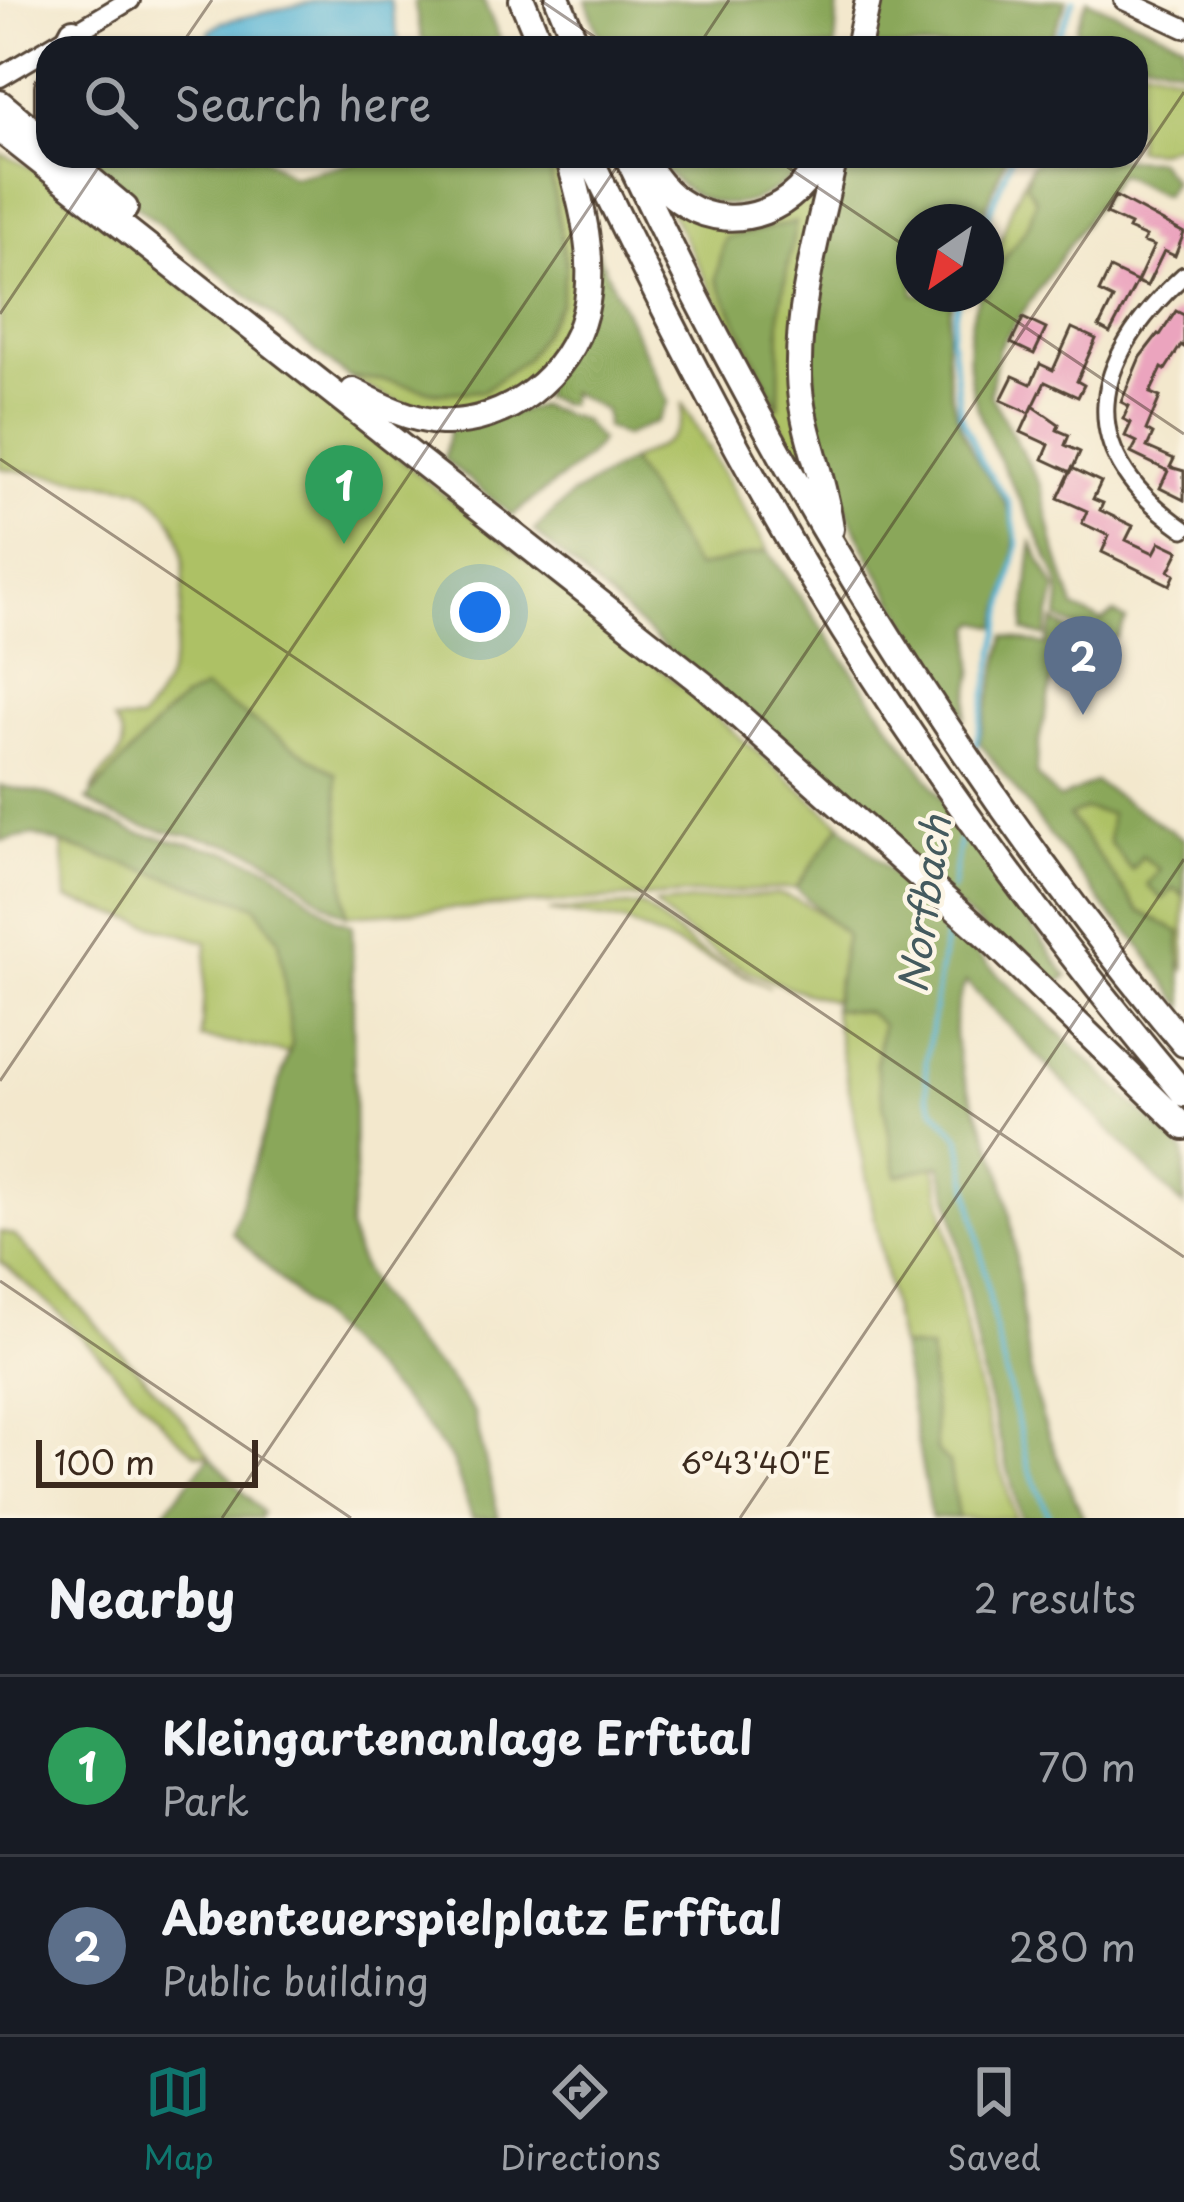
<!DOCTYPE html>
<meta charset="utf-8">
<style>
body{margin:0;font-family:"Playpen Sans",sans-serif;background:#242831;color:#f1f3f6}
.compass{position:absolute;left:896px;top:204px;width:108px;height:108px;border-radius:50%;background:#171b24;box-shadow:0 3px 9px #0004;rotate:214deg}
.scale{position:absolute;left:36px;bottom:30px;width:222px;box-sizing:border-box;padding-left:12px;border:6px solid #3b2a1e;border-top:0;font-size:33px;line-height:42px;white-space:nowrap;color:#3b2a1e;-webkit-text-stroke:9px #fcf5e5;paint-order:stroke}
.you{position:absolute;left:480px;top:612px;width:42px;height:42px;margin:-30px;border:9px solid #fff;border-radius:50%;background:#1a73e8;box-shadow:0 0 0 18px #1a73e833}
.badge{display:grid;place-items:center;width:78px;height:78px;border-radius:50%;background:#0f766e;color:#fff;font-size:39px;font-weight:700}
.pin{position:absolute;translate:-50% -99px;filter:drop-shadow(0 3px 6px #0008)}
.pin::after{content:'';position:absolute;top:63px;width:42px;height:36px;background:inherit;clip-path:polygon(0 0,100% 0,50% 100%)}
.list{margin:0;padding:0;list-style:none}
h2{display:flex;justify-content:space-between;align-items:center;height:156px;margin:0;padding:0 48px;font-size:51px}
h2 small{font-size:39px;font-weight:400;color:#9ea1a6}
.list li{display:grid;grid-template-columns:78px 1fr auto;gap:36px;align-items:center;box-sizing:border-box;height:180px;padding:0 48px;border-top:3px solid #363941}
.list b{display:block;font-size:45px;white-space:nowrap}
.list p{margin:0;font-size:39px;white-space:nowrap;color:#9ea1a6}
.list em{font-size:39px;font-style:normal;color:#9ea1a6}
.icon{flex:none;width:66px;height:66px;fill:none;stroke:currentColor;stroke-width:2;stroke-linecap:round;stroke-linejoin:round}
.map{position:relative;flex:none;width:1184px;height:1518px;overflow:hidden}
.search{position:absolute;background:#171b24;box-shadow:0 3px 9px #0004;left:36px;right:36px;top:36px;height:132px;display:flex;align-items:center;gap:30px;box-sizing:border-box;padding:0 42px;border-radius:36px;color:#9ea1a6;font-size:45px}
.sheet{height:516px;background:#171b24}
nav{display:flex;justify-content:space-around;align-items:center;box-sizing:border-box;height:168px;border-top:3px solid #363941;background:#171b24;font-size:33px;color:#9ea1a6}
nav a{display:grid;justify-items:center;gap:6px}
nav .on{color:#0f766e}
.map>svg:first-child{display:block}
.green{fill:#adc165;stroke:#747642;stroke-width:3}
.forest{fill:#8aa75a;stroke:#62683c;stroke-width:3}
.water{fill:#56b4d4;stroke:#486f79;stroke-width:3}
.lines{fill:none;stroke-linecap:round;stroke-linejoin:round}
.stream{stroke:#56b4d4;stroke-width:4.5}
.building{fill:#eba4be}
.minor-casing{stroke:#574638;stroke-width:21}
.major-casing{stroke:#574638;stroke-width:24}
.highway-casing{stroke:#574638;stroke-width:30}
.minor{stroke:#fff;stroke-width:15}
.major{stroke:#fff;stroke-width:18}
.highway{stroke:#fff;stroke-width:24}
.ticks{fill:none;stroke:#3b2a1e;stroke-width:3;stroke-opacity:0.45}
.labels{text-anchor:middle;stroke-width:9;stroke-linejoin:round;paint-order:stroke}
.water-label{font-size:39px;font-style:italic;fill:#445a5e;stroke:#fcf5e5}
.ticks-label{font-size:30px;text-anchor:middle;fill:#3b2a1e;stroke:#fcf5e5;stroke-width:9;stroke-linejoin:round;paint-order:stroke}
</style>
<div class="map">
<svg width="1184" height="1518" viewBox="0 0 1184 1518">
<rect width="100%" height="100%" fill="#fcf5e5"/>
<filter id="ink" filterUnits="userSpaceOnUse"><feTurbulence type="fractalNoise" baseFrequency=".00833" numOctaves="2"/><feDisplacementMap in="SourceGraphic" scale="24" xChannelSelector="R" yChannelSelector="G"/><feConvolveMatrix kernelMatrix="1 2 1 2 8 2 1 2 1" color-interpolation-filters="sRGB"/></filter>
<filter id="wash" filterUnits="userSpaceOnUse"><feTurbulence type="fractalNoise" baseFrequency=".004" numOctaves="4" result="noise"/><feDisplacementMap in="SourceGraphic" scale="48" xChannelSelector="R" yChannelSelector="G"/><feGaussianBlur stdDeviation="2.7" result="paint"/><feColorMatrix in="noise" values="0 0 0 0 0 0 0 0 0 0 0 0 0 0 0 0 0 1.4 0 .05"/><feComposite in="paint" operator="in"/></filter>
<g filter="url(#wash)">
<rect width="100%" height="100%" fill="#f3e8cd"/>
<path class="green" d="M1136,64l48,12v66l-25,9 -23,-1z
M0,153l36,17 586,466 219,188 -45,64 -449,27 -12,-141 -151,-75 -55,60 -37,32c8,-27 48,-33 22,-70h26c29,-32 34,-60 40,-102 6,-54 12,-98 -42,-131l-138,-20z
M548,156h11c11,40 22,87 20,128 -5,71 -73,136 -145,127 -32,-4 -58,-19 -86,-34l42,4 48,12 128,-126z
M823,156l-18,95 1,222 -142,-274 87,22z
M1031,165l-4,20 9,15 -7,24 -43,61 25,-76z
M682,403l86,148 -72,17 -66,-107c28,-15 55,-21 52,-58z
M1085,809l25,5 22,55 10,-14 18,15 -13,15 15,14 13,-11 9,9v71l-7,-12 3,-24 -41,-21 -70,-95z
M62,844l193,61 24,35 14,103 -3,10 -89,-15 6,-96 -140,-43z
M778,894c28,6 47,22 68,41l-12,66c-65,-16 -133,-48 -179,-97z
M642,905l54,44 74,38 -146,-65 -75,-11z
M833,1009l36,3 13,13 -6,40 22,111 37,-10 41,213 39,139h-57l-9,-54 -13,-14 -6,-101 -30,-3z
M0,1232l15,4 171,187 24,33 -14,-3 -18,-14 -120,-127 -58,-51z"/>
<path class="forest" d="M421,0h62l21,48h-80l-10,-46z
M586,0h252l-3,48h-231z
M883,0h184l-20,48h-182z
M1087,0l97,42v27l-48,-12v-9h-34l-21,-8 -5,-12z
M88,156h173l31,21 90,-21h166l18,110 -6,38 -34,55 -43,32 -45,2 -48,-12 -42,-4 -246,-199z
M654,156h159c-53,59 -107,70 -159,0z
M842,156h164l-25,66h-67v72h39c-13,59 -6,116 26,169 13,21 31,39 35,64 5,33 -10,68 -16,100l-19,-5 -6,5v46l-8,44c-64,-111 -155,-226 -153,-360 1,-68 18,-135 30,-201z
M1120,159l37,1 16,21 -9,15 -46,-22 -119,173 -9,47 51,92 13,59 20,63 28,13 12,-8 12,7 -10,18 -16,2 -42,-22c0,-8 3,-18 2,-27 -1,-15 -11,-30 -17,-44 -37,-86 -100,-154 -64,-253h7v-9l43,-61 7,-24 -10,-15 5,-20 7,-5 27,3z
M796,222l-16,87 -1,99 -63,-129 9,-41z
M597,251l71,151 -11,19 -33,15 -18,-9 -1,-16 -35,-19 -1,13 -28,-8z
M539,406l43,14 18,20c-6,18 -69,59 -88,76l-68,-57 6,-31z
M630,461l66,107 72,-17 299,425 -16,14 -517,-459 38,-36z
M1032,543l24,47 -11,47 -21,-6z
M1054,621l20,13 -14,10 -21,97 -3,34 23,24 36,-17 89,57v58l-9,-9 -13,11 -15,-14 13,-15 -18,-14 -10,14 -23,-28 1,-28 -25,-5 -16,7 70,95 41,21c-3,26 4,49 4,76 -15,-20 -53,-81 -70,-89l-135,-177 26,-106 41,9z
M204,689l132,85 11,141c-33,-13 -57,-48 -92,-62 -57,-23 -116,-15 -168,-53l78,-85 19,-16z
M0,786l46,8 91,39 88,18 45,16 66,52 16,6 3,255 -6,48 10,33 16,30 39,53 33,32 27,38 25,104h-27l-19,-56 -35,-46 -186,-184 60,-189 -13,-103 -24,-35 -221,-70 -34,6z
M841,824l343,328v55l-218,-225c-34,65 19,129 35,191 21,79 16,165 41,244 11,34 27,68 42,101h-63l-38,-140 -32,-175 -11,-38 -43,11 -21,-111 6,-40 -14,-13 -35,-3 13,-74 -50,-47z
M900,1346l30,3 6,101 13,13 9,55h-27z
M210,1456l52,56 -2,6h-101z"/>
<path class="water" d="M320,0h70l10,48h-188l-3,-16 13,-10z"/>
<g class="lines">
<path class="stream" d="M1053,48l21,-48
M986,222l26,-66
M959,294l-8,41 9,77 22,51 27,38 9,42 -43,204
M952,889l10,-65
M949,913l-23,149 1,32 7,14 26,30 37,200 31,128 22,52"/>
</g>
<g id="blocks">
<path class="building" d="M1115,196l69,37 -9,23 -11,-5 -17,35 -10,-4 17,-36 -11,-4 3,-5 -18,-8 2,-4 -24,-11z
M1110,269l27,13 -27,51 -11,-6 14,-28 -14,-7z
M1176,311l8,4v32l-3,-2 -16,25 -3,-2 -12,25 10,4 -14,33 7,4 -6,13 27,12 -4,8 14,4v29l-24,-12 8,-17 -37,-18 6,-11 -12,-6 6,-13 -8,-4 6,-13 -8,-4 19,-45 18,-23 2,1z
M1023,318l23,11 -12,25 -23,-11z
M1072,328l24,11 -19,42 7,4 -6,12 -33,-15 -15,31 -29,-13 12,-24 18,8 9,-20 13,6z
M1033,406l26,18 -2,6 12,5 -4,10 15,7 -9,20 -28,-13 6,-14 -28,-13z
M1072,468l29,14 -8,17 10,4 -3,7 33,16 -7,14 28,13 6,-11 19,9 -10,20 6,3 -5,11 -68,-33 7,-16 -27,-13 5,-12 -29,-13z"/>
</g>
</g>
<g filter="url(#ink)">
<use href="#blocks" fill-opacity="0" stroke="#574638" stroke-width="3"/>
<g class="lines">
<g class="minor-casing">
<path id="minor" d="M1184,275c-93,85 -115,174 0,254"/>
</g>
<g class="major-casing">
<path id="major" d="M1124,0l60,28
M0,77l130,-77"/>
</g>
<g class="highway-casing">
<path id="highway" d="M522,0l20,48
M558,0l20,48
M64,48l9,-17
M858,48l10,-48
M48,86v23
M0,103l48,40
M0,130l703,554 287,255 194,188
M63,156l62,52
M589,156c70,145 143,290 226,428 108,179 234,349 369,510
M627,156c149,316 333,620 557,888
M641,156c12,19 25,38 45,49 49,30 114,4 134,-49
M353,391c27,14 57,29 88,31 65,3 129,-46 144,-110 12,-51 -3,-107 -17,-156
M831,529c-6,-52 -31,-101 -32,-154 -2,-73 21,-148 36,-219"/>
</g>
<use href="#minor" class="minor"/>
<use href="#major" class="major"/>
<use href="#highway" class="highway"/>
</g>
</g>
<path class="ticks" d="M540,0l71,48M179,48l33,-48M697,48l32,-48M771,156l143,96M976,294l208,140M0,314l106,-158M0,459l1184,798M0,1081l624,-925M0,1281l351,237M222,1518l962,-1426M740,1518l444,-659"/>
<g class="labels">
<g class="water-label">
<text transform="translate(925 904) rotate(-82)" y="14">Norfbach</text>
</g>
</g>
<g class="ticks-label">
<text x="756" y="1474">6°43'40"E</text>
</g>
</svg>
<svg class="compass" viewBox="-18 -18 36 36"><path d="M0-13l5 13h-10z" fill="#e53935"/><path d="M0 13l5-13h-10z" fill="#9ea1a6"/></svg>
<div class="scale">100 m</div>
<div class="you"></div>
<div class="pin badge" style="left:344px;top:544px;background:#2e9e5b">1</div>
<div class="pin badge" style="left:1083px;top:715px;background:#5c6f8a">2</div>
<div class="search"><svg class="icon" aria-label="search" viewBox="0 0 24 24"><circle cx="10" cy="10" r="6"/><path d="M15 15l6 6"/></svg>Search here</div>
</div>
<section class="sheet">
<h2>Nearby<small>2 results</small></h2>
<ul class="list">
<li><span class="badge" style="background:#2e9e5b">1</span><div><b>Kleingartenanlage Erfttal</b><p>Park</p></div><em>70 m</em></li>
<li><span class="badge" style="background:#5c6f8a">2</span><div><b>Abenteuerspielplatz Erfftal</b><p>Public building</p></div><em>280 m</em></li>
</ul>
</section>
<nav>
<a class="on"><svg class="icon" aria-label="map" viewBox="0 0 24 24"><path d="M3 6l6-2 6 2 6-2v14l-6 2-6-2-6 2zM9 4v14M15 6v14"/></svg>Map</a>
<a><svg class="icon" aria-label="directions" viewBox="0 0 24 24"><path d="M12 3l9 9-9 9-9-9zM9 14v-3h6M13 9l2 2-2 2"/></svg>Directions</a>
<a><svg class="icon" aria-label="saved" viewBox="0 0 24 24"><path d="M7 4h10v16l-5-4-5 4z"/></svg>Saved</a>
</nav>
